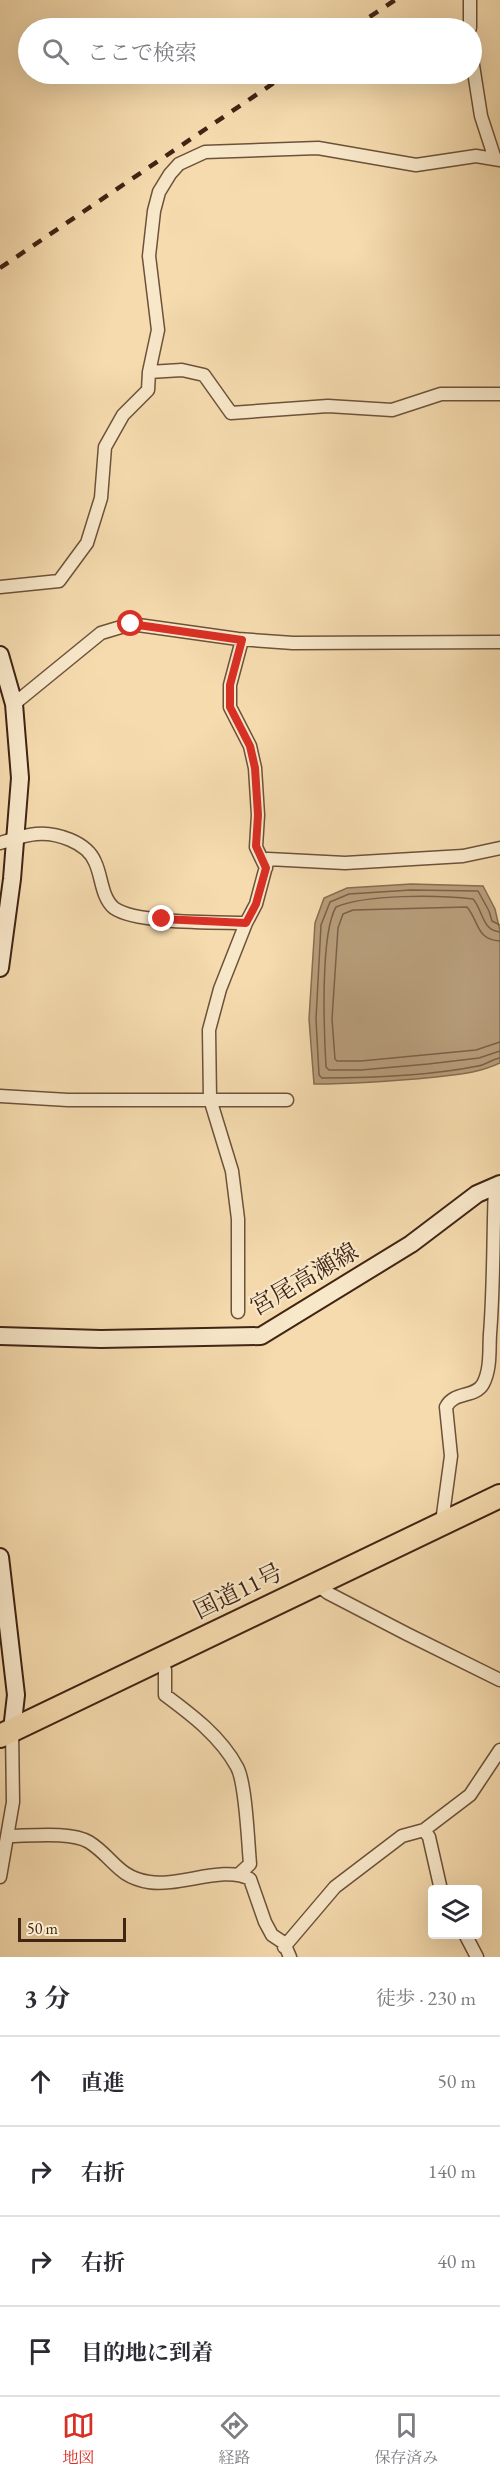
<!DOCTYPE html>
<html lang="ja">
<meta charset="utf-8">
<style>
body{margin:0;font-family:"EB Garamond","Noto Serif JP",serif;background:#f2f2f3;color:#2b2b33}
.controls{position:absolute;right:18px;bottom:18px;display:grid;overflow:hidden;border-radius:6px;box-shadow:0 6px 24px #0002}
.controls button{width:54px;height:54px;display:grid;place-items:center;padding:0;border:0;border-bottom:2px solid #e1e1e2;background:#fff;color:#2b2b33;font:30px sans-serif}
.scale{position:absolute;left:18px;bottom:15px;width:108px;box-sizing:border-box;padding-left:6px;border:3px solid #402414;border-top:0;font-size:16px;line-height:21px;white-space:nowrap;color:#402414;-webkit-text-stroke:4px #f8e8ca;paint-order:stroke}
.stop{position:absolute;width:18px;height:18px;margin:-14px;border:4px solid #d93025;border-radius:50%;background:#fff}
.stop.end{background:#d93025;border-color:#fff;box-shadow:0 2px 6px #0008}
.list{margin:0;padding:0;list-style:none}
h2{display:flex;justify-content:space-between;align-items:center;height:78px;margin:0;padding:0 24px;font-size:26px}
h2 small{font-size:20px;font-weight:400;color:#7c7c81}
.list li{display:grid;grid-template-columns:39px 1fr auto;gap:18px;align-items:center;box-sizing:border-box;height:90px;padding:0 24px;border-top:2px solid #e1e1e2}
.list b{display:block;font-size:22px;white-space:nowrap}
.list em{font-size:20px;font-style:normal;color:#7c7c81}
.icon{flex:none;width:33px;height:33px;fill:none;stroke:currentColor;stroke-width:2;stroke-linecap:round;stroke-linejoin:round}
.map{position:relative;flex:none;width:500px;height:1957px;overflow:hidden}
.search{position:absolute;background:#fff;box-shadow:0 6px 24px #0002;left:18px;right:18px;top:18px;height:66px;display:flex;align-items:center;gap:15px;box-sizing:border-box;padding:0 21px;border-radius:33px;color:#7c7c81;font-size:22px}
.sheet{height:438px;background:#fff}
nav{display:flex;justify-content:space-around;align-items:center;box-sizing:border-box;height:84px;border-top:2px solid #e1e1e2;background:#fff;font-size:16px;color:#7c7c81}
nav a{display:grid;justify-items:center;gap:3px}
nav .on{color:#d93025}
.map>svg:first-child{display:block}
.water{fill:#b79d7a;stroke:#876d51;stroke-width:1.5}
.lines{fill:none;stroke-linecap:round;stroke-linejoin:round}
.shore{stroke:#7c6047;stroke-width:1.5}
.street-casing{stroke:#6d523a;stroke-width:15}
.secondary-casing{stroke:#402414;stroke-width:20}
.highway-casing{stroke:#402414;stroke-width:26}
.street{stroke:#f8e8ca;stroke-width:12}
.secondary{stroke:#f8e8ca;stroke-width:16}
.highway{stroke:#f5dbae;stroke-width:22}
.rail{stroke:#402414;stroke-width:4.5;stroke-dasharray:10 10;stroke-linecap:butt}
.route{stroke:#d93025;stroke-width:8}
.labels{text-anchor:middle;stroke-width:4.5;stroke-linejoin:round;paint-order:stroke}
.street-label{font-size:24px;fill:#402414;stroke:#f8e8ca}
</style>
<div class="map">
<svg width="500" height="1957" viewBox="0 0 500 1957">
<rect width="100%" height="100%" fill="#f5dbae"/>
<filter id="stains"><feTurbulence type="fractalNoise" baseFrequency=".00333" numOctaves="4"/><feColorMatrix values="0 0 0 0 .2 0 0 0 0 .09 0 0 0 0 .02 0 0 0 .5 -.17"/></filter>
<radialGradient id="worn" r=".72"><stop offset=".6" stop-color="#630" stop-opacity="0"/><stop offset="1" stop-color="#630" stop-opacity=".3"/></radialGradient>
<path class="water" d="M411,884l72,2 12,23 5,22v132c-21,10 -41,11 -64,14 -41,4 -81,7 -122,7l-5,-65 6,-96 9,-25 23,-10z"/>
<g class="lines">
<path class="shore" d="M500,925l-8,-4 -3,-10 -11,-20 -67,-1 -62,4 -19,8 -9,23 -5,94 3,56 3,3c51,0 106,-2 156,-12 8,-1 14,-7 22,-8
M500,932c-18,-1 -17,-22 -27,-33 -34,-4 -107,-5 -137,8 -16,27 -12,126 -10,160l3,3h32l67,-6 51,-6 21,-7
M500,941c-24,-1 -21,-20 -33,-34l-114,3 -10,4 -5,14 -6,91 3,40 2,2h24l115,-11 24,-8"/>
<g class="street-casing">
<path id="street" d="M470,0v28
M472,59l9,57 14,43
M149,372l33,-2 22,5 27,38 97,-7 64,4 49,-16h59
M0,587l59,-6 28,-38 14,-45 4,-51 18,-32 25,-25 1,-18 9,-42 -9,-74 5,-45 5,-19 11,-18 9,-10 26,-12 113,-4 98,17 60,-9 24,4
M242,640l-12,45v22l20,39 5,22 3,47 -2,32 10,21
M14,704l87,-71 30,-9 107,15 55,4 207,-1
M0,843c11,-3 24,-8 36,-9 20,-2 51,8 59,28 7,14 6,35 19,46 22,16 103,14 132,15
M0,1096l68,4h219
M238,1312v-93l-6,-48 -22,-72 -1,-69 11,-41 26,-66 10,-19 12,-45 77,4 118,-7 37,-8
M442,1522l9,-66 -5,-49c8,-16 29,-9 37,-23 8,-15 6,-34 7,-50 4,-50 3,-99 5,-149
M316,1584l12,9 79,41 93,46
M160,1659l5,11v25c27,20 56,42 72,72 9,16 11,76 13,97l-12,11
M424,1830l5,7 12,53
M7,1836c22,0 64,-5 82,6 24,15 28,35 60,40 30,5 75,-17 101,-3l15,43 7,13 12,8 6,14
M0,1877l13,-75 -1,-72
M465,1934l12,23
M284,1947l51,-60 67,-51 22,-6 46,-35 30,-45"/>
</g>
<g class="secondary-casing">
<path id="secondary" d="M0,655l14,49 6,74 -8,101 -12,89
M0,1336l101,3 160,-3 150,-92 66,-50 23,-10
M0,1557l16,138 -4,35"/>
</g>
<g class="highway-casing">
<path id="highway" d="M0,1736l500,-240"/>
</g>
<use href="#street" class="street"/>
<use href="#secondary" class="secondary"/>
<use href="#highway" class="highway"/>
<path class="rail" d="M353,28l42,-28
M0,268l287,-194"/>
</g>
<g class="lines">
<path class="route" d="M131,624l111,16 -12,45v22l20,39 5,22 3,47 -2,31 10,22 -10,36 -10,19 -84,-4"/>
</g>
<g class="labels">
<g class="street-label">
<text transform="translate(304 1279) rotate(-30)" y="8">宮尾高瀬線</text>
<text transform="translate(238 1591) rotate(-26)" y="8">国道11号</text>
</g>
</g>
<rect width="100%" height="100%" filter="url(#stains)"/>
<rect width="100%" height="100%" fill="url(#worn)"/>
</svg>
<div class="controls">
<button><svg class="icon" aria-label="layers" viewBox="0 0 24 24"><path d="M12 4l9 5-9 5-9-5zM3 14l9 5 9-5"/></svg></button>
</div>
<div class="scale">50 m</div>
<div class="stop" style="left:131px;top:624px"></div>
<div class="stop end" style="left:162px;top:919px"></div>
<div class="search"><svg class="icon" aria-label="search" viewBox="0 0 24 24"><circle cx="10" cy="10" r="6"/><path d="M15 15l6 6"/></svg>ここで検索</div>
</div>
<section class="sheet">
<h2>3 分<small>徒歩 · 230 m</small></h2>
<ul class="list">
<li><svg class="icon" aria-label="ahead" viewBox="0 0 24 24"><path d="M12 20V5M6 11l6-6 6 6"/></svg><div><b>直進</b></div><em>50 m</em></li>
<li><svg class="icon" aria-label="right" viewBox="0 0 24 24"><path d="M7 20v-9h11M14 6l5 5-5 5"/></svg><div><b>右折</b></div><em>140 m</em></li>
<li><svg class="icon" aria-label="right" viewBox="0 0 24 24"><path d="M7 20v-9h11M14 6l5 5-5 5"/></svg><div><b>右折</b></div><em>40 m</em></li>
<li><svg class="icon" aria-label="arrive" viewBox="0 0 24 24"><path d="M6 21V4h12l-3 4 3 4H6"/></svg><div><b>目的地に到着</b></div></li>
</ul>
</section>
<nav>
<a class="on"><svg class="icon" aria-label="map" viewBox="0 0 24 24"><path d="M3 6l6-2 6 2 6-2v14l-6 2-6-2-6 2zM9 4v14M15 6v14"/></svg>地図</a>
<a><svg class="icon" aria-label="directions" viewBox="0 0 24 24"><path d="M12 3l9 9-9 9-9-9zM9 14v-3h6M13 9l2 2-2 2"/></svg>経路</a>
<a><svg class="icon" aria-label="saved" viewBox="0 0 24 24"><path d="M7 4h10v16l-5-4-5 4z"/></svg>保存済み</a>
</nav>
